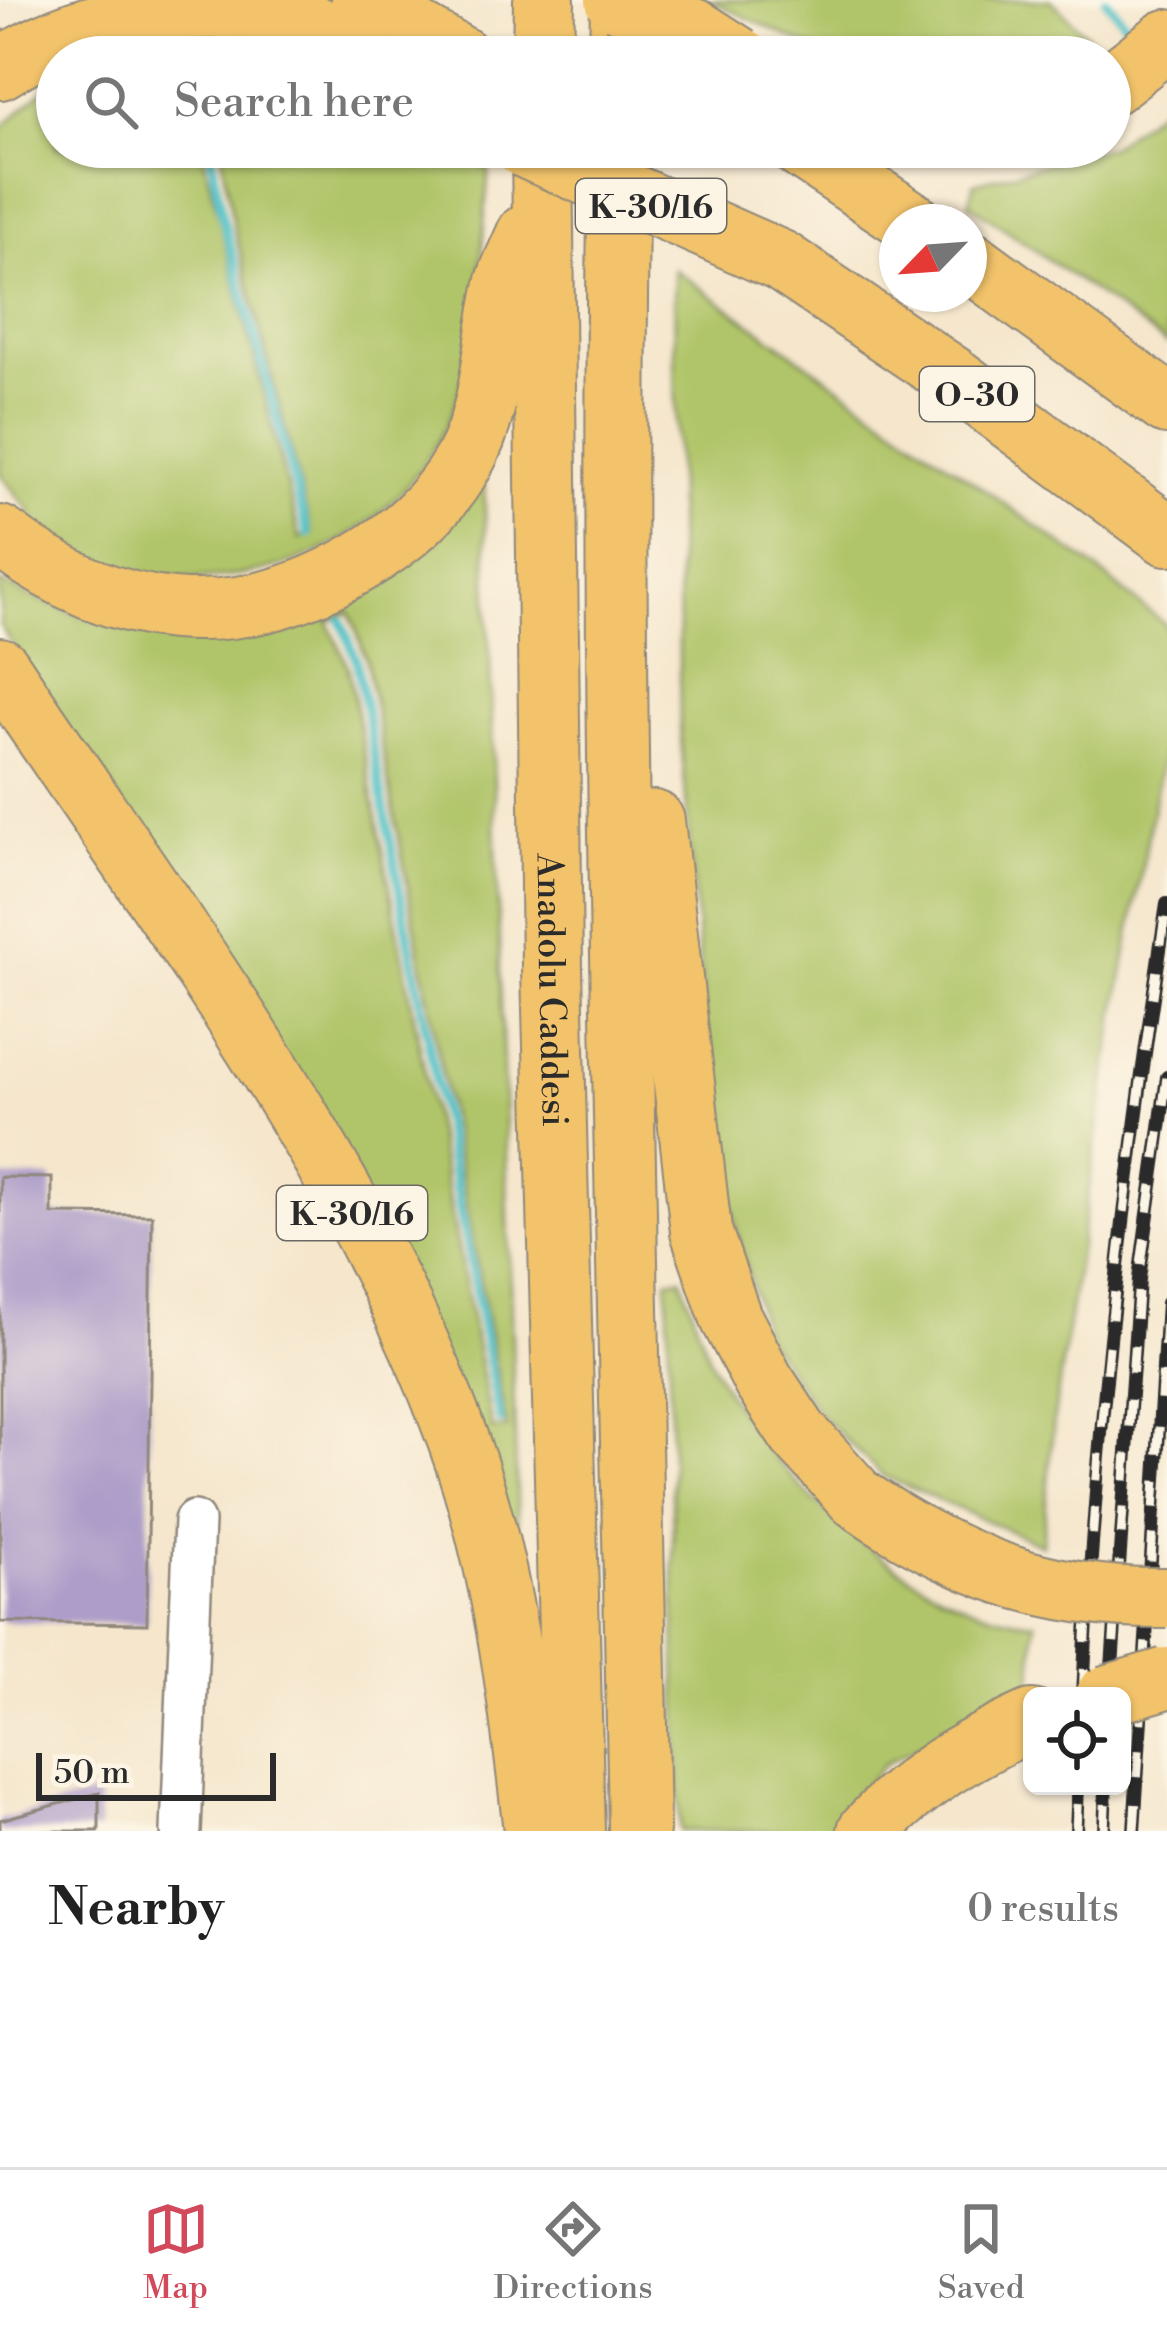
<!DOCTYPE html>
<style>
body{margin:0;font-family:"Libre Bodoni",serif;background:#f6f6f6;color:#222}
.controls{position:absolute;right:36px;bottom:36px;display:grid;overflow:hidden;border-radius:18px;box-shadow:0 3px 9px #0004}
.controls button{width:108px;height:108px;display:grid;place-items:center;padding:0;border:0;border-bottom:3px solid #e0e0e0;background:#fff;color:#222;font:60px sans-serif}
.compass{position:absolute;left:879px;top:204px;width:108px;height:108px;border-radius:50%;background:#fff;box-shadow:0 3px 9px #0004;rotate:245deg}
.scale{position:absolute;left:36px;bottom:30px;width:240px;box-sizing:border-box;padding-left:12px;border:6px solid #2b2b2b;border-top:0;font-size:33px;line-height:42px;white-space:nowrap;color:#2b2b2b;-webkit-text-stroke:9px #fcf5e5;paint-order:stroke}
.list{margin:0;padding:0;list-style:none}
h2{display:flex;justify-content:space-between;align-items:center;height:156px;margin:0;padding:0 48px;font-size:51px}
h2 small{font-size:39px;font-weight:400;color:#767676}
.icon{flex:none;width:66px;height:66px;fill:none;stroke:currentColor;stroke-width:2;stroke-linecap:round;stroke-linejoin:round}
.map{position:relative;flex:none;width:1167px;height:1831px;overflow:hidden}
.search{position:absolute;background:#fff;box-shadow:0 3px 9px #0004;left:36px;right:36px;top:36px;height:132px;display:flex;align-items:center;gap:30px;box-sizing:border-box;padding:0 42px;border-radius:66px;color:#767676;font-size:45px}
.sheet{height:336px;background:#fff}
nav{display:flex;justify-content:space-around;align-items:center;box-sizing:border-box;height:168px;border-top:3px solid #e0e0e0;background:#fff;font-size:33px;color:#767676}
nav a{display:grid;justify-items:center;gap:6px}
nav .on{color:#d1495b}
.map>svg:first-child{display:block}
.green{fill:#b0c569;stroke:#6e784a;stroke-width:3;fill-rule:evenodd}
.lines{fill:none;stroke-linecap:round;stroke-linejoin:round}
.stream{stroke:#54c2c9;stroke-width:9}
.building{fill:#ad9ec9}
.minor-casing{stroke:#90887c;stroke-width:44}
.highway-casing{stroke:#90887c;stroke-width:64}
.minor{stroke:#fff;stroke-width:39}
.highway{stroke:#f2c36a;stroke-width:60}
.rail-casing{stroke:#2b2b2b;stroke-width:14}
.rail{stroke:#fcf5e5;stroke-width:9;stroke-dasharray:27;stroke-linecap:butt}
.highway-bridge-casing{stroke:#90887c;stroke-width:64;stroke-linecap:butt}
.highway-bridge{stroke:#f2c36a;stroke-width:60}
.labels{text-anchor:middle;stroke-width:10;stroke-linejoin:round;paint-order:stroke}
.shield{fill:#fcf5e5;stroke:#6a6863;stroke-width:3}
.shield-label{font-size:33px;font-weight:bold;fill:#2b2b2b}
.street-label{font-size:36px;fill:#2b2b2b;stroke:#fcf5e5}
</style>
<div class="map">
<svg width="1167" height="1831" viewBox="0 0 1167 1831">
<rect width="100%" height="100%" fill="#fcf5e5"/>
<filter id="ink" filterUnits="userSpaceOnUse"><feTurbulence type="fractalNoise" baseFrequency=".00833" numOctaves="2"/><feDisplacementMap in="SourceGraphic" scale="24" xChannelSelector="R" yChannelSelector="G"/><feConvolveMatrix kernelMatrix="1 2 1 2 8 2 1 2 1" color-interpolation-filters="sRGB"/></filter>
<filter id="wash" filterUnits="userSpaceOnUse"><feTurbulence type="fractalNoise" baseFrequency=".004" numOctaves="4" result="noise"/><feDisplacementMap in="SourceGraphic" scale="48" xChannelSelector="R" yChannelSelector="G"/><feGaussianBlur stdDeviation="2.7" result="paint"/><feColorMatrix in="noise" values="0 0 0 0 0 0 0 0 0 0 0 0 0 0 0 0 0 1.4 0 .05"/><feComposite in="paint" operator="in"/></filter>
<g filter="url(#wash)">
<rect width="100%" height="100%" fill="#f5e6cc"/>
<path class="green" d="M709,0h342l52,51 -9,6h-263z
M57,78v69h144l99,391 12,-4 -79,-310 -12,-77h226l42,23c-7,63 -9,151 -26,210 -45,156 -193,223 -347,191 -27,-6 -56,-30 -80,-43l-6,-17 -30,-37v-345z
M1161,107l6,9v228l-198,-141 5,-20 136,-36z
M674,269l417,296 76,61v104l-53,293 -60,394 -12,128 -159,-69 -63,-61 -55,-79 -29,-108 -25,-131 -31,-369z
M484,478l36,1113 -461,-876 -59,-89v-44c194,95 353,78 484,-104zM350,612l16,47 141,769 -15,1 -144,-762 -20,-46z
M681,1278c12,31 20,67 36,96 54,104 197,239 318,248l-3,65 -149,78 -56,66h-147l-13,-551z"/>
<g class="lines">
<path class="stream" d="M1106,0l31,37
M225,57l10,-29
M210,147l12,69 86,318
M341,620l15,39 144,762"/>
</g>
<g id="blocks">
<path class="building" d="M0,1177l52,1v36l100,1 -5,409 -147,-2z
M99,1793v38h-99v-11z"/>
</g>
</g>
<g filter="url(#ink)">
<use href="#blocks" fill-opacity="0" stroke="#90887c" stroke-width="3"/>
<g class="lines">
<g class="minor-casing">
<path id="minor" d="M181,1831l13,-310"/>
</g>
<g class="highway-casing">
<g id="highway">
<path d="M361,0l100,57"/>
<path d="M543,57l1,-57"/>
<path d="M620,57l1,-57"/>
<path d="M0,69c82,-54 185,-69 283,-57 28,9 56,30 82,45"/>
<path d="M1110,85l57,-45"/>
<path id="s1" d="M542,147l10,822 22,862"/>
<path d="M619,147c-10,562 10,1123 20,1684"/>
<path d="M799,147l113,75"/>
<path d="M969,260l198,144"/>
<path d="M781,261l175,118 211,156"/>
<path d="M0,536c114,86 233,100 358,27 44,-26 79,-56 105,-101 29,-50 29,-112 41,-168 4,-21 15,-41 23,-60"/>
<path d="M0,668c162,244 357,495 458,772 46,127 61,258 76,391"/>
<path d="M654,821l47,410 30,87 32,62 35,53 59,65"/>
<path d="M868,1831c48,-52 100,-82 164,-111"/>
</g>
</g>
<use href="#minor" class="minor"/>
<use href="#highway" class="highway"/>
<g class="rail-casing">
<path id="rail" d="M1083,1696c12,-266 43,-529 84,-792
M1110,1696l29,-417 28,-202
M1076,1831l2,-45
M1104,1831l2,-45
M1134,1831l33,-528"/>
</g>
<use href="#rail" class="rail"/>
<g class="highway-bridge-casing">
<path id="highway-bridge" d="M616,0l80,30 42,27
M524,147l257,114
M857,1498c98,67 189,102 310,100
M1106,1696l61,-18"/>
</g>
<use href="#highway-bridge" class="highway-bridge"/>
</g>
</g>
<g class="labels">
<g class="shield">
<rect x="576" y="179" width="150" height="54" rx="9"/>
<rect x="920" y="367" width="114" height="54" rx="9"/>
<rect x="277" y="1186" width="150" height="54" rx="9"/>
</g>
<g class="shield-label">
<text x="651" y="218">K-30/16</text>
<text x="977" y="406">O-30</text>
<text x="352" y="1225">K-30/16</text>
</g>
<g class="street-label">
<text dy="13" stroke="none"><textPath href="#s1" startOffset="843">Anadolu Caddesi</textPath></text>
</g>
</g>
</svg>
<div class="controls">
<button><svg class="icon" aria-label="locate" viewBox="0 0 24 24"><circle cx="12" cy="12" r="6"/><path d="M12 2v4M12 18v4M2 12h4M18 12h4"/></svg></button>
</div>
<svg class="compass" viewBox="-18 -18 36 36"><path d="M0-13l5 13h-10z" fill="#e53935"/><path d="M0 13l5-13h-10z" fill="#767676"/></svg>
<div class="scale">50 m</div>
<div class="search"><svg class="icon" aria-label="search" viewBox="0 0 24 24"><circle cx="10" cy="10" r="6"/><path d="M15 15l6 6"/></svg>Search here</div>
</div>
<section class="sheet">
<h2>Nearby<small>0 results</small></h2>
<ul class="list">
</ul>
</section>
<nav>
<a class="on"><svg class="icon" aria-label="map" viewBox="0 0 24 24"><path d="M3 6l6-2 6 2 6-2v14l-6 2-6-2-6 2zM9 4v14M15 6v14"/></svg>Map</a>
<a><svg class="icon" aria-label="directions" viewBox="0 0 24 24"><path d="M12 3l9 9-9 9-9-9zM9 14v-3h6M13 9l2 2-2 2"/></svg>Directions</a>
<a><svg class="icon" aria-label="saved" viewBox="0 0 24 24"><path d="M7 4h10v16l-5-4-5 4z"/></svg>Saved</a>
</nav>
